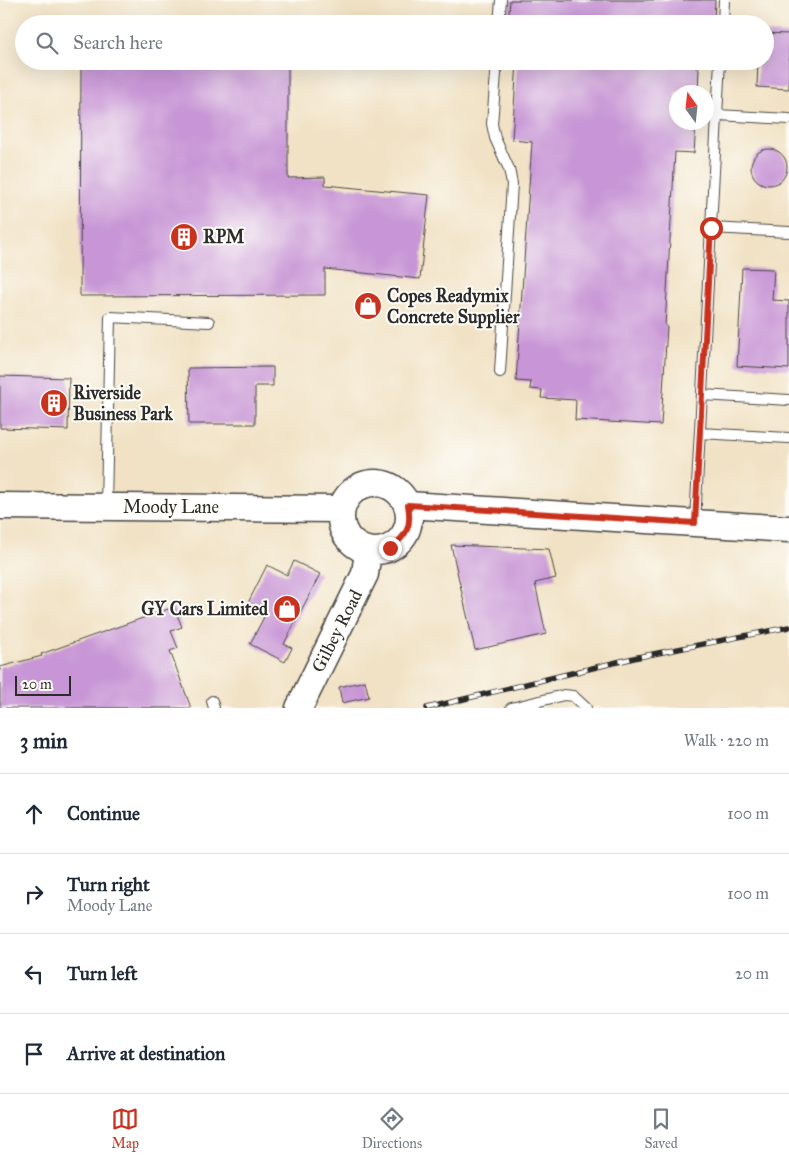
<!DOCTYPE html>
<meta charset="utf-8">
<style>
body{margin:0;font-family:"IM FELL Great Primer",serif;background:#f2f2f3;color:#1f2937}
.compass{position:absolute;left:669px;top:85px;width:45px;height:45px;border-radius:50%;background:#fff;box-shadow:0 5px 20px #0002;rotate:345deg}
.scale{position:absolute;left:15px;bottom:12px;width:56px;box-sizing:border-box;padding-left:5px;border:2px solid #2b2b2b;border-top:0;font-size:14px;line-height:18px;white-space:nowrap;color:#2b2b2b;-webkit-text-stroke:4px #fdfcf7;paint-order:stroke}
.stop{position:absolute;width:15px;height:15px;margin:-11px;border:4px solid #c8321e;border-radius:50%;background:#fff}
.stop.end{background:#c8321e;border-color:#fff;box-shadow:0 1px 5px #0008}
.list{margin:0;padding:0;list-style:none}
h2{display:flex;justify-content:space-between;align-items:center;height:65px;margin:0;padding:0 20px;font-size:21px}
h2 small{font-size:16px;font-weight:400;color:#747a83}
.list li{display:grid;grid-template-columns:32px 1fr auto;gap:15px;align-items:center;box-sizing:border-box;height:80px;padding:0 20px;border-top:1px solid #e0e1e3}
.list b{display:block;font-size:19px;white-space:nowrap}
.list p{margin:0;font-size:16px;white-space:nowrap;color:#747a83}
.list em{font-size:16px;font-style:normal;color:#747a83}
.icon{flex:none;width:28px;height:28px;fill:none;stroke:currentColor;stroke-width:2;stroke-linecap:round;stroke-linejoin:round}
.map{position:relative;flex:none;width:789px;height:708px;overflow:hidden}
.search{position:absolute;background:#fff;box-shadow:0 5px 20px #0002;left:15px;right:15px;top:15px;height:55px;display:flex;align-items:center;gap:12px;box-sizing:border-box;padding:0 18px;border-radius:28px;color:#747a83;font-size:19px}
.sheet{height:385px;background:#fff}
nav{display:flex;justify-content:space-around;align-items:center;box-sizing:border-box;height:70px;border-top:1px solid #e0e1e3;background:#fff;font-size:14px;color:#747a83}
nav a{display:grid;justify-items:center;gap:2px}
nav .on{color:#c8321e}
.map>svg:first-child{display:block}
.building{fill:#c896d6}
.lines{fill:none;stroke-linecap:round;stroke-linejoin:round}
.service-casing{stroke:#494642;stroke-width:12}
.tertiary-casing{stroke:#494642;stroke-width:29}
.service{stroke:#fff;stroke-width:10}
.tertiary{stroke:#fff;stroke-width:26}
.rail-casing{stroke:#2b2b2b;stroke-width:5.5}
.rail{stroke:#fdfcf7;stroke-width:4;stroke-dasharray:11;stroke-linecap:butt}
.route{stroke:#c8321e;stroke-width:6}
.labels{text-anchor:middle;stroke-width:4;stroke-linejoin:round;paint-order:stroke}
.poi-label{font-size:18px;font-weight:bold;fill:#2b2b2b;stroke:#fdfcf7;text-anchor:start}
.street-label{font-size:18px;fill:#2b2b2b;stroke:#fdfcf7}
</style>
<div class="map">
<svg width="789" height="708" viewBox="0 0 789 708">
<rect width="100%" height="100%" fill="#fdfcf7"/>
<filter id="ink" filterUnits="userSpaceOnUse"><feTurbulence type="fractalNoise" baseFrequency=".02" numOctaves="2"/><feDisplacementMap in="SourceGraphic" scale="10" xChannelSelector="R" yChannelSelector="G"/><feConvolveMatrix kernelMatrix="1 2 1 2 8 2 1 2 1" color-interpolation-filters="sRGB"/></filter>
<filter id="wash" filterUnits="userSpaceOnUse"><feTurbulence type="fractalNoise" baseFrequency=".0096" numOctaves="4" result="noise"/><feDisplacementMap in="SourceGraphic" scale="20" xChannelSelector="R" yChannelSelector="G"/><feGaussianBlur stdDeviation="1.12" result="paint"/><feColorMatrix in="noise" values="0 0 0 0 0 0 0 0 0 0 0 0 0 0 0 0 0 1.4 0 .05"/><feComposite in="paint" operator="in"/></filter>
<g filter="url(#wash)">
<rect width="100%" height="100%" fill="#f1e2c5"/>
<g id="blocks">
<path class="building" d="M510,0h205l-1,24h-206z
M765,33l24,1v55l-32,-2 1,-26h7z
M81,61l207,1v116l37,-1v8l104,10 -9,84 -95,-10v26l-245,1z
M517,61h178v7h4l-1,24h-22v30h20l-2,31 -19,-1 -10,174h2l-6,99 -86,-5 1,-20 -35,-2 1,-8 -12,-1 1,-7 -15,-1 16,-239 -20,-2z
M751 167a18 18 0 1 1 36 0a18 18 0 1 1-36 0Z
M742,268l32,1 -2,31 17,1v68l-52,-3z
M273,367v19h-18v38h-66l-1,-56z
M0,376l69,2 -1,52 -68,-2z
M451,545l98,4 7,29 -21,5 11,51 -71,16z
M294,561l26,13 -36,70 8,4 -7,14 -35,-18 14,-27 -18,-10 21,-42 20,10z
M174,607l8,20 -11,4 7,17 -8,3 21,57h-191v-41l42,-11 -1,-2z
M365,681l4,16 -27,6 -3,-16z"/>
</g>
</g>
<g filter="url(#ink)">
<use href="#blocks" fill-opacity="0" stroke="#494642" stroke-width="1"/>
<g class="lines">
<g class="service-casing">
<path id="service" d="M499,24l2,-24
M723,24l1,-24
M497,61l-5,63 3,14 14,31 3,15 -12,188
M718,115l71,4
M711,228l78,4
M702,395l87,5
M700,433l89,5
M106,506l4,-189 99,5
M695,522l25,-461
M212,701l2,7
M511,708l53,-13 9,1 13,12"/>
</g>
<g class="tertiary-casing">
<path id="tertiary" d="M341 517a34 34 0 1 1 68 0a34 34 0 1 1-68 0Z
M408,505l381,24
M0,506l341,3
M299,708l66,-134 3,-23"/>
</g>
<use href="#service" class="service"/>
<use href="#tertiary" class="tertiary"/>
<g class="rail-casing">
<path id="rail" d="M427,708l211,-51 151,-30"/>
</g>
<use href="#rail" class="rail"/>
</g>
</g>
<g class="lines" filter="url(#ink)">
<path class="route" d="M390,548c17,-12 22,-22 18,-43l287,18 16,-295"/>
</g>
<defs>
<g id="building-disc" transform="scale(1.4375)"><circle r="9.5" fill="#c8321e" stroke="#fdfcf7"/><path d="M-4-6H4V6H1V3H-1V6H-4ZM-2.5-4.3h1.7v1.8h-1.7ZM.8-4.3h1.7v1.8H.8ZM-2.5-1h1.7V.8h-1.7ZM.8-1h1.7V.8H.8Z" fill="#fff"/></g>
<g id="shop-disc" transform="scale(1.4375)"><circle r="9.5" fill="#c8321e" stroke="#fdfcf7"/><path d="M-5-2.5h2.3a2.7 3.5 0 0 1 5.4 0H5L5.5 6h-11ZM-1.5-2.5h3a1.5 2.3 0 0 0-3 0Z" fill="#fff"/></g>
</defs>
<g fill-rule="evenodd">
<use href="#building-disc" x="184" y="237"/>
<use href="#shop-disc" x="368" y="306"/>
<use href="#building-disc" x="54" y="403"/>
<use href="#shop-disc" x="287" y="609"/>
</g>
<g class="labels">
<g class="poi-label">
<text x="203" y="243">RPM</text>
<text x="387" y="302">Copes Readymix<tspan x="387" dy="21">Concrete Supplier</tspan></text>
<text x="73" y="399">Riverside<tspan x="73" dy="21">Business Park</tspan></text>
<text x="268" y="615" text-anchor="end">GY Cars Limited</text>
</g>
<g class="street-label">
<text x="171" y="513">Moody Lane</text>
<text transform="translate(337 631) rotate(-63)" y="6">Gilbey Road</text>
</g>
</g>
</svg>
<svg class="compass" viewBox="-18 -18 36 36"><path d="M0-13l5 13h-10z" fill="#e53935"/><path d="M0 13l5-13h-10z" fill="#747a83"/></svg>
<div class="scale">20 m</div>
<div class="stop" style="left:711px;top:228px"></div>
<div class="stop end" style="left:390px;top:548px"></div>
<div class="search"><svg class="icon" aria-label="search" viewBox="0 0 24 24"><circle cx="10" cy="10" r="6"/><path d="M15 15l6 6"/></svg>Search here</div>
</div>
<section class="sheet">
<h2>3 min<small>Walk · 220 m</small></h2>
<ul class="list">
<li><svg class="icon" aria-label="ahead" viewBox="0 0 24 24"><path d="M12 20V5M6 11l6-6 6 6"/></svg><div><b>Continue</b></div><em>100 m</em></li>
<li><svg class="icon" aria-label="right" viewBox="0 0 24 24"><path d="M7 20v-9h11M14 6l5 5-5 5"/></svg><div><b>Turn right</b><p>Moody Lane</p></div><em>100 m</em></li>
<li><svg class="icon" aria-label="left" viewBox="0 0 24 24"><path d="M17 20v-9H6M10 6l-5 5 5 5"/></svg><div><b>Turn left</b></div><em>20 m</em></li>
<li><svg class="icon" aria-label="arrive" viewBox="0 0 24 24"><path d="M6 21V4h12l-3 4 3 4H6"/></svg><div><b>Arrive at destination</b></div></li>
</ul>
</section>
<nav>
<a class="on"><svg class="icon" aria-label="map" viewBox="0 0 24 24"><path d="M3 6l6-2 6 2 6-2v14l-6 2-6-2-6 2zM9 4v14M15 6v14"/></svg>Map</a>
<a><svg class="icon" aria-label="directions" viewBox="0 0 24 24"><path d="M12 3l9 9-9 9-9-9zM9 14v-3h6M13 9l2 2-2 2"/></svg>Directions</a>
<a><svg class="icon" aria-label="saved" viewBox="0 0 24 24"><path d="M7 4h10v16l-5-4-5 4z"/></svg>Saved</a>
</nav>
